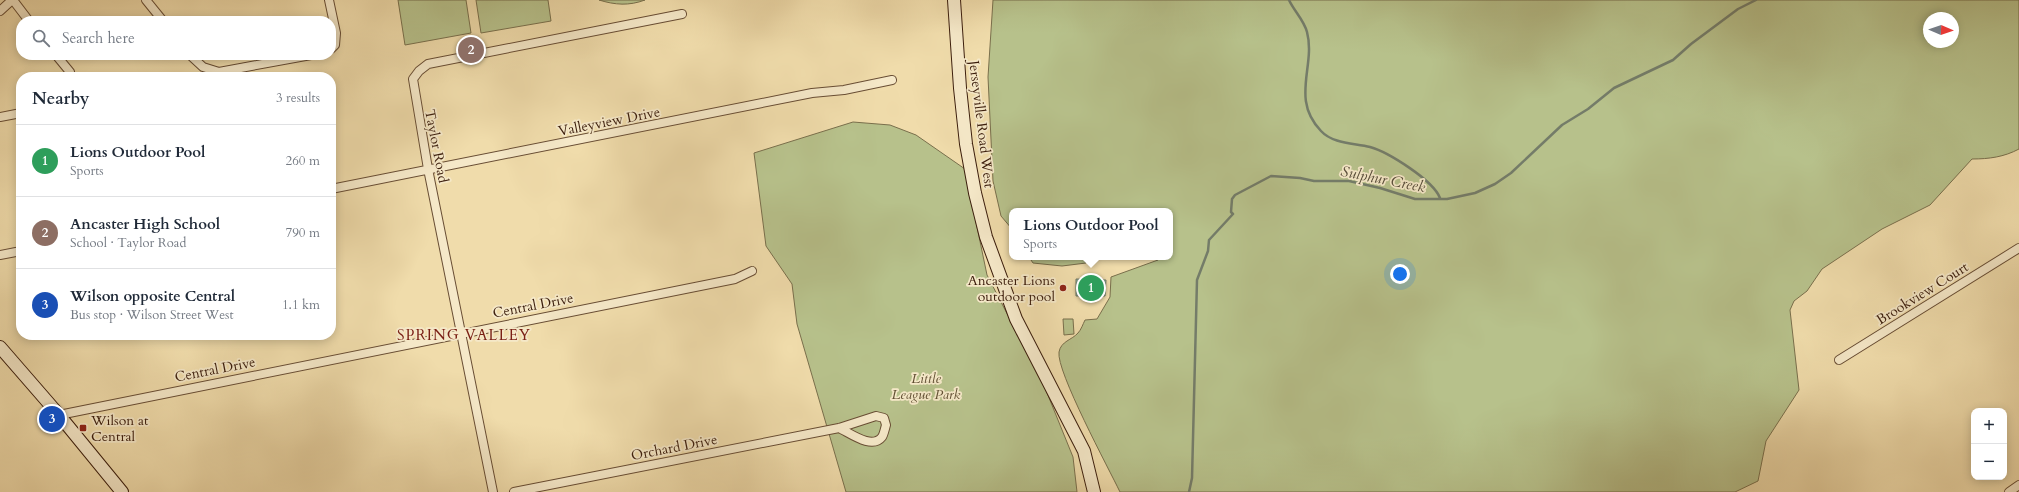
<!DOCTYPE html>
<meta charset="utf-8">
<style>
body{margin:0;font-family:Cardo,serif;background:#f6f6f7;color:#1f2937}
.controls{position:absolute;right:12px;bottom:12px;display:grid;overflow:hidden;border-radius:8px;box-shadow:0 2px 10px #0003}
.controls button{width:36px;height:36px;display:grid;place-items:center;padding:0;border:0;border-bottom:1px solid #e0e1e3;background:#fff;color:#1f2937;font:20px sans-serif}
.compass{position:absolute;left:1923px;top:12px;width:36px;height:36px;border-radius:50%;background:#fff;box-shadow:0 2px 10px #0003;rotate:92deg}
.you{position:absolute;left:1400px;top:274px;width:14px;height:14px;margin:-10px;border:3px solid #fff;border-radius:50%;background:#1a73e8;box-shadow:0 0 0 6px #1a73e833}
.badge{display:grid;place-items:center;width:26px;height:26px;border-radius:50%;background:#8f2418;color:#fff;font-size:13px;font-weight:700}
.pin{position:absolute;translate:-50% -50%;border:2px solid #fff;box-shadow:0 1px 4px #0006}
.popup{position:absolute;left:1009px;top:208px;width:164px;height:52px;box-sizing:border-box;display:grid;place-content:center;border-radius:8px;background:#fff;filter:drop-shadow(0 1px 3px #0005);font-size:13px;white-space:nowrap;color:#747a83}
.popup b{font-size:15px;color:#1f2937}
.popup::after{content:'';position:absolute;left:50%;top:100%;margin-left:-8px;border:8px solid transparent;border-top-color:#fff}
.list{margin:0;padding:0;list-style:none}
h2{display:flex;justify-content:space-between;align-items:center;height:52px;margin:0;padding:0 16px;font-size:17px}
h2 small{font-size:13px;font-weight:400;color:#747a83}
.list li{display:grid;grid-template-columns:26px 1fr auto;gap:12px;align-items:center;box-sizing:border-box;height:72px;padding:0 16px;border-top:1px solid #e0e1e3}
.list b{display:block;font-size:15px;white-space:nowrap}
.list p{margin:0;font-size:13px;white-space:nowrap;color:#747a83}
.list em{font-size:13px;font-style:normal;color:#747a83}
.icon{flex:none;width:22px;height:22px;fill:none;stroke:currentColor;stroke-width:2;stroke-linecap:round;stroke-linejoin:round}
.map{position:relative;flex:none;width:2019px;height:492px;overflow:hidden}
.search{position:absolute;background:#fff;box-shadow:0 2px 10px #0003;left:16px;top:16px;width:320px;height:44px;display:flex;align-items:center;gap:10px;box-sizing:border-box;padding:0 14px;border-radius:16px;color:#747a83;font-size:15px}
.panel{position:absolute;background:#fff;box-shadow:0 2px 10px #0003;left:16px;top:72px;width:320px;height:268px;border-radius:16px}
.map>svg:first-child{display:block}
.green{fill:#b7c18b;stroke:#796f4c;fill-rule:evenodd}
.water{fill:#9abca7;stroke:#747c69}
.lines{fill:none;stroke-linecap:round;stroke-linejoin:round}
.stream{stroke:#747c69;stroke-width:2.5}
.minor-casing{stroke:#684d34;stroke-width:10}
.secondary-casing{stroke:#3b1d0c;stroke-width:14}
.minor{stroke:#f5e8c8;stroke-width:8}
.secondary{stroke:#f5e8c8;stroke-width:12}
.poi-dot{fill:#8f2418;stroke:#f5e8c8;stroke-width:1.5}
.labels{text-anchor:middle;stroke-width:3.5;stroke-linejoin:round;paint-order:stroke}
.street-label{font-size:14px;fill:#3b1d0c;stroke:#f5e8c8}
.poi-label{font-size:14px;fill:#3b1d0c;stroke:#f5e8c8;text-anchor:end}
.park-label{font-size:14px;font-style:italic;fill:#604e32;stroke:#f5e8c8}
.water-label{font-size:15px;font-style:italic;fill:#584d3a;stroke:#f5e8c8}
.neighbourhood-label{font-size:15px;letter-spacing:1px;fill:#7a1f14;stroke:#f5e8c8}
</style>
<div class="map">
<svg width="2019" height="492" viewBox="0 0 2019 492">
<rect width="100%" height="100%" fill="#f0dcab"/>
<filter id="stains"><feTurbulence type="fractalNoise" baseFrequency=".005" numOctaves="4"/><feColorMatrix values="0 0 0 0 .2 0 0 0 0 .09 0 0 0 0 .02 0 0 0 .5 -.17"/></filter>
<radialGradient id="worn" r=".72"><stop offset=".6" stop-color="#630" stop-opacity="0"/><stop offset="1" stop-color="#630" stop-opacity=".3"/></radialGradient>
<path class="green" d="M398,0h68l5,33 -66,12z
M476,0h72l3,21 -70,12z
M599,0h46c-16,6 -30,5 -46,0z
M993,0h1026v149c-15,8 -30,10 -47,10l-42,46 -48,24 -60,40 -15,22 -13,10 -4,9 9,80 -33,51 -8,40 -23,11h-615c-11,-23 -64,-121 -61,-140 2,-11 13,-12 19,-19 3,-3 5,-9 7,-13l12,-1 13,-22 1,-20 47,-17 -12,-3h24v-46h-158v18l-11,-13 -8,-35 -5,-104zM1929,18h24v24h-24z
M853,122l37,3 26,10 49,34 22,106 56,108 30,74 4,35h-231l-49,-168 -5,-40 -26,-38 -12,-93z
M1029,257h54l3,6 -24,3 -29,-3z
M1063,319h10l1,15 -10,1z"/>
<path class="water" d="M1076,279l30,1 -1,16h-29z"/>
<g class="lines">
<path class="stream" d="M1289,0c5,11 15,20 18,32 9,34 -17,67 14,99 12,13 33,12 49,16 18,5 63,33 70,51l-2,1
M1189,492l3,-14 5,-198 11,-29 1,-11 24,-26 -2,-2 1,-13 3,-4 36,-19 29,2 14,3h35l31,7 35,11h32l28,-6 20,-9 16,-11 51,-48 26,-16 26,-21 59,-28 18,-16 47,-35 18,-9"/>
<g class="minor-casing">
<path id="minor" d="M13,0l16,21
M146,0l17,21
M329,0l7,33 -1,12 -4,4
M0,11l12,-11
M56,55l14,17 1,5
M190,55l13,12 16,5 92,-17
M0,117l21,-4
M331,189l481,-96 32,-3 48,-10
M0,255l21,-4
M1839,360l180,-112
M59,415l676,-136 17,-8
M493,492l-65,-323 -15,-90 6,-8 9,-7 254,-50
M514,492l325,-64 37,-12 8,2 2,7c-1,3 -2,9 -4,12 -10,13 -32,-4 -43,-9
M2009,492l10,-7"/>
</g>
<g class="secondary-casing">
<path id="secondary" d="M954,0l6,88 6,56 9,49 11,44 30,82 68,132 10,41
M0,347l59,68 63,77"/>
</g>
<use href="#minor" class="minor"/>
<use href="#secondary" class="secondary"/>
</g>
<g class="poi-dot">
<circle cx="1063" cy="288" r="4"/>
<rect x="79" y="424" width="8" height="8" rx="2"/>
</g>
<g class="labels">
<g class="street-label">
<text transform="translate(609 121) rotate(-11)" y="5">Valleyview Drive</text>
<text transform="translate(982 124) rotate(83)" y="5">Jerseyville Road West</text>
<text transform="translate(437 146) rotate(79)" y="5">Taylor Road</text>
<text transform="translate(1922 293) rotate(-32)" y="5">Brookview Court</text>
<text transform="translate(533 305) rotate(-11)" y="5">Central Drive</text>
<text transform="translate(215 369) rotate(-11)" y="5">Central Drive</text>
<text transform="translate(674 447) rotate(-11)" y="5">Orchard Drive</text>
</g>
<g class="poi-label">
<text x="1055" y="285">Ancaster Lions<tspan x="1055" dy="16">outdoor pool</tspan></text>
<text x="91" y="425" text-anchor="start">Wilson at<tspan x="91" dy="16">Central</tspan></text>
</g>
<g class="park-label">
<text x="926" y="383">Little<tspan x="926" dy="16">League Park</tspan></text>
</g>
<g class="water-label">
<text transform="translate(1383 179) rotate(11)" y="5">Sulphur Creek</text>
</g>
<g class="neighbourhood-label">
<text x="464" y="340">SPRING VALLEY</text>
</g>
</g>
<rect width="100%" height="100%" filter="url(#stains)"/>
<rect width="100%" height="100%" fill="url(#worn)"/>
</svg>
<div class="controls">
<button>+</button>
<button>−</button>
</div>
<svg class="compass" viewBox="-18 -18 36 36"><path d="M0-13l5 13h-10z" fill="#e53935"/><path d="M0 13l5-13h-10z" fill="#747a83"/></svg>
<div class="you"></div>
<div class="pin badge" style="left:1091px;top:288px;background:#2e9e5b">1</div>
<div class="popup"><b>Lions Outdoor Pool</b>Sports</div>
<div class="pin badge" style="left:471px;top:50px;background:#8d6e63">2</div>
<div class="pin badge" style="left:52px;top:419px;background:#1a4fb4">3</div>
<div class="search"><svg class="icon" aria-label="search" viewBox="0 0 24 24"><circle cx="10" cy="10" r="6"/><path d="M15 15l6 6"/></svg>Search here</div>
<section class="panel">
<h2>Nearby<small>3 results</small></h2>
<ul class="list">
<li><span class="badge" style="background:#2e9e5b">1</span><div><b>Lions Outdoor Pool</b><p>Sports</p></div><em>260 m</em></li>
<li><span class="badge" style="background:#8d6e63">2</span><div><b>Ancaster High School</b><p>School · Taylor Road</p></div><em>790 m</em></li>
<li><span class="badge" style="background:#1a4fb4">3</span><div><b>Wilson opposite Central</b><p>Bus stop · Wilson Street West</p></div><em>1.1 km</em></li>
</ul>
</section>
</div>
